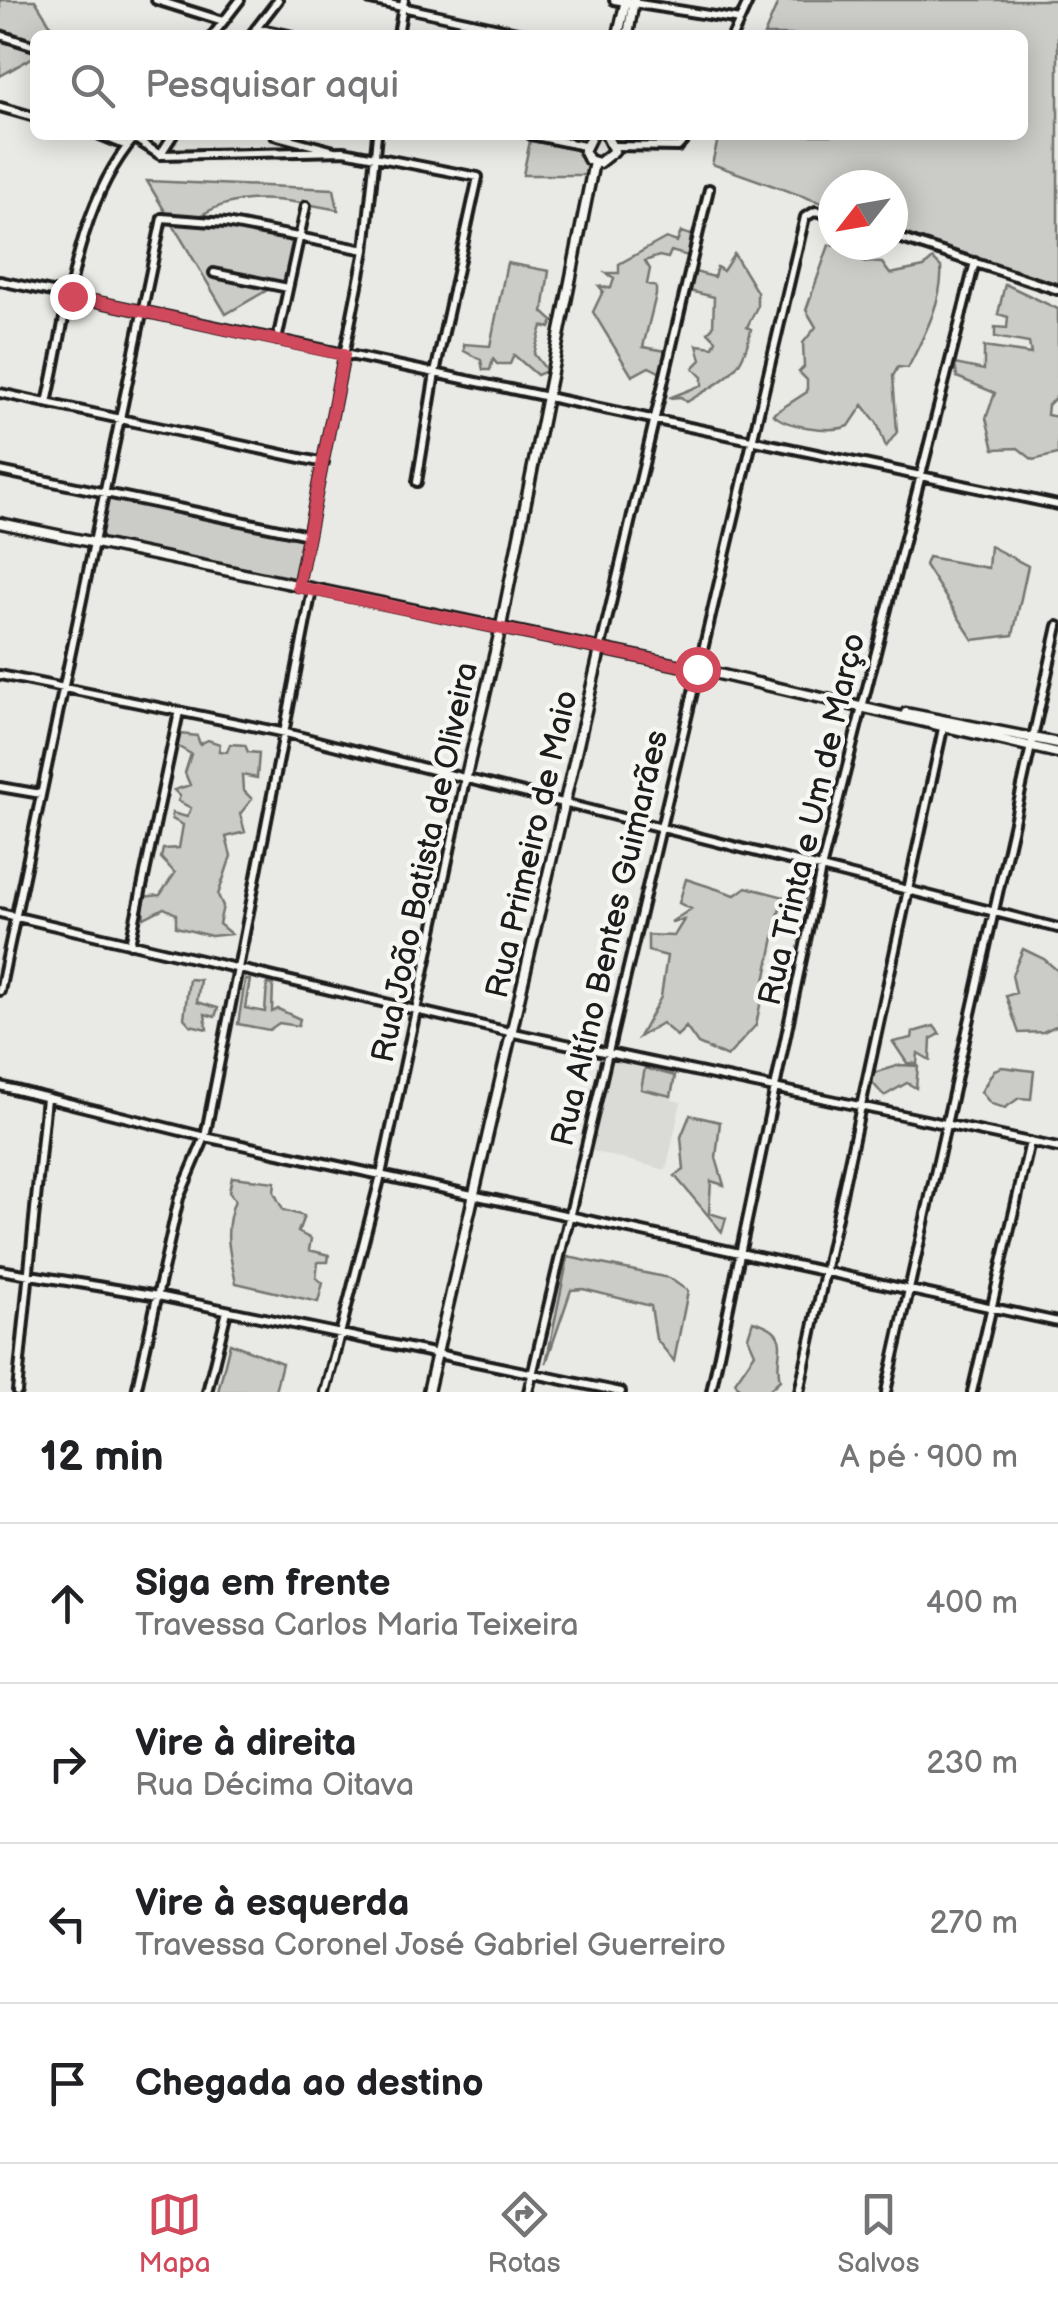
<!DOCTYPE html>
<html lang="pt">
<meta charset="utf-8">
<style>
body{margin:0;font-family:"Balsamiq Sans",sans-serif;background:#f2f2f2;color:#202124}
.compass{position:absolute;left:818px;top:170px;width:90px;height:90px;border-radius:50%;background:#fff;box-shadow:0 5px 25px #0003;rotate:239deg}
.stop{position:absolute;width:30px;height:30px;margin:-22px;border:8px solid #d1495b;border-radius:50%;background:#fff}
.stop.end{background:#d1495b;border-color:#fff;box-shadow:0 2px 10px #0008}
.list{margin:0;padding:0;list-style:none}
h2{display:flex;justify-content:space-between;align-items:center;height:130px;margin:0;padding:0 40px;font-size:42px}
h2 small{font-size:32px;font-weight:400;color:#757577}
.list li{display:grid;grid-template-columns:65px 1fr auto;gap:30px;align-items:center;box-sizing:border-box;height:160px;padding:0 40px;border-top:2px solid #e0e0e0}
.list b{display:block;font-size:38px;white-space:nowrap}
.list p{margin:0;font-size:32px;white-space:nowrap;color:#757577}
.list em{font-size:32px;font-style:normal;color:#757577}
.icon{flex:none;width:55px;height:55px;fill:none;stroke:currentColor;stroke-width:2;stroke-linecap:round;stroke-linejoin:round}
.map{position:relative;flex:none;width:1058px;height:1392px;overflow:hidden}
.search{position:absolute;background:#fff;box-shadow:0 5px 25px #0003;left:30px;right:30px;top:30px;height:110px;display:flex;align-items:center;gap:25px;box-sizing:border-box;padding:0 35px;border-radius:15px;color:#757577;font-size:38px}
.sheet{height:770px;background:#fff}
nav{display:flex;justify-content:space-around;align-items:center;box-sizing:border-box;height:140px;border-top:2px solid #e0e0e0;background:#fff;font-size:28px;color:#757577}
nav a{display:grid;justify-items:center;gap:5px}
nav .on{color:#d1495b}
.map>svg:first-child{display:block}
.built{fill:#dadad6}
.green{fill:#cbcbc7;stroke:#747472;stroke-width:2.5}
.lines{fill:none;stroke-linecap:round;stroke-linejoin:round}
.minor-casing{stroke:#1c1c1c;stroke-width:14}
.tertiary-casing{stroke:#1c1c1c;stroke-width:15}
.secondary-casing{stroke:#1c1c1c;stroke-width:15}
.minor{stroke:#f6f6f2;stroke-width:6}
.tertiary{stroke:#f6f6f2;stroke-width:8}
.secondary{stroke:#f6f6f2;stroke-width:8}
.route{stroke:#d1495b;stroke-width:12}
.labels{text-anchor:middle;stroke-width:9;stroke-linejoin:round;paint-order:stroke}
.street-label{font-size:32px;fill:#1c1c1c;stroke:#f6f6f2}
</style>
<div class="map">
<svg width="1058" height="1392" viewBox="0 0 1058 1392">
<rect width="100%" height="100%" fill="#e9e9e5"/>
<filter id="ink" filterUnits="userSpaceOnUse"><feTurbulence type="fractalNoise" baseFrequency=".01" numOctaves="2"/><feDisplacementMap in="SourceGraphic" scale="20" xChannelSelector="R" yChannelSelector="G"/><feConvolveMatrix kernelMatrix="1 2 1 2 8 2 1 2 1" color-interpolation-filters="sRGB"/></filter>
<g filter="url(#ink)">
<path class="built" d="M611,1057l66,16 -5,27 9,2 -15,68 -74,-19z"/>
<path class="green" d="M0,0h35l22,35h-22v7l-35,-9z
M779,0h279v288l-165,-59v-44h-60v22l-121,-43 7,-29h304v-100h-259z
M0,39l35,10v7l-35,20z
M530,141l50,8 10,17 -1,9h-66z
M147,181l187,8 4,21c-46,-9 -103,-22 -143,10l103,18 -8,39 -64,37z
M681,232l10,3 -3,21 -17,-5 -3,7 -9,-2 -14,5 5,8 -3,15 9,3v8l-13,52 23,4 -5,22 -12,-6 -17,9 -39,-64 10,-21 -4,-5 12,2 3,-10 -8,-5h13v-9l47,-26 11,4z
M829,245h10l26,17 17,1 8,11 34,-7 9,-8 8,8c3,32 -19,73 -33,101l-10,-1 -5,9 4,56 -11,15 -9,-24 -14,-18 -14,21c-18,7 -64,1 -76,-12l34,-22v-12l-8,-8 5,-5 -1,-24 13,-16 -10,-17z
M734,254l23,38v15l-10,20 4,2c-8,45 -27,50 -64,73l-6,-5 -12,1 33,-13v-8l-9,-9 8,-8 -4,-15 16,2 3,-7 -8,-8 5,-5 1,-30 -24,-6 5,-19 19,5 3,-10 6,4z
M507,263l42,8 -6,41 10,9 -3,7 -8,-2 -8,28 13,17 -10,4 -23,-20 -4,9h-13l-4,-5 -3,11h-7l-2,-10 -17,-9v-7l26,2z
M1005,284l53,25v86l-10,10 -1,10 11,2v37l-25,6 -15,-12 -24,1 -8,-31 9,-25 -38,-16 -2,-13 29,6v-23l47,7 -2,-11 -34,-6v-10l12,1 1,-11 -10,-3z
M107,497l197,42 -9,40 -196,-41z
M990,546l38,20 -15,69 -40,5 -48,-75 3,-8 60,11z
M180,734l17,2 3,8 8,-4 12,4 -1,7 8,1 3,-8 15,1 3,7 11,1 -2,25 -15,-3 1,15 9,9 -12,15 5,18 -19,5 5,19 -13,39 5,11 -4,18 12,10 -20,2 -35,-9v-13l-12,-6 -20,10 -2,-21 18,-2 15,-22 -14,-15 2,-9 16,-1 4,-23 -11,-6v-6l15,4 4,-9 -13,-7 2,-5 -6,-6 16,-5 -5,-12 6,-19 -14,-8z
M686,879l49,16 11,-8 53,14 5,-21 4,11 -5,22 -23,-5 -24,117 -29,32 -29,-13 -12,-17 -9,9 -15,-13 -23,14 22,-40 6,-41 -19,-5v-16l26,1 10,-16 -13,2 20,-13 -12,-6z
M1023,949l21,10 14,12v54l-15,7 -24,1 -13,-37 10,-3 -4,-18z
M189,979l11,1 -3,22 21,6 -3,9 -10,-3 2,15 -17,-4 -6,-7z
M245,980h5l-5,28 20,4 2,-28 6,1 -1,27 6,-3 22,10 -2,7 -19,-3 -10,7 -31,-6z
M934,1026l6,8 -9,5 -1,21 -12,-7 -1,11 -10,-1 -14,-21 19,-4 1,-6z
M900,1065l18,1 -2,22 -9,-5 -23,13 -12,-14 1,-9z
M1002,1067l32,4 -3,28 -12,-1 -14,10 -14,-4 -10,-12 13,-22z
M645,1068l30,8 -4,20 -30,-7z
M690,1115l30,7 -4,36 8,27 -13,-4 -2,32 17,5 -4,14 -47,-56 9,-6 -3,-33z
M232,1177l43,5 -1,10 9,18 21,6 -6,16 13,7 -2,11 20,5 -1,7h-10l-2,16 7,5 -5,19 -82,-19c-7,-32 -13,-52 -1,-83l-6,-8z
M568,1257l101,21 19,13 -14,70 -18,-22 -5,-33 -68,-17 -12,1 -25,73z
M753,1321c44,12 19,31 27,59l-13,12h-26l-6,-10 20,-29 -7,-16z
M230,1343l52,20 -7,29h-57z"/>
<g class="lines">
<g class="minor-casing">
<path id="minor" d="M156,0l67,21
M370,0l161,35
M614,0l126,20
M256,28l33,7
M0,35l35,11
M213,35l27,-35
M251,35l27,-35
M398,35l6,-35
M733,35l16,-35
M0,107l35,10
M100,135l27,11
M274,135l60,16
M531,135l53,11
M134,138l26,17 184,-4 134,26 -43,196 -18,109
M614,146l64,1 11,-12
M160,155l13,-20
M893,236l165,54
M214,273l74,15
M0,281l1058,224
M277,340l29,-134
M0,393l324,70
M47,403c20,-86 28,-197 88,-266
M0,471l308,64
M298,586l67,-336 12,-115
M600,650l109,-461
M0,675l286,58 772,195
M0,787l41,7
M0,913l514,120 544,115
M130,944l49,-232
M0,991l162,-773 64,5 139,27
M0,1086l205,51 853,185
M0,1270l158,26 463,96
M17,1392l29,-294
M136,1392l43,-194 26,-61 107,-547
M207,1392l20,-81
M325,1392l56,-217 84,-395
M528,1392l277,-1175 11,-6 17,6
M711,1392l110,-523 154,-607
M799,1392l145,-668
M886,1392l172,-766
M972,1392l58,-250"/>
</g>
<g class="tertiary-casing">
<path id="tertiary" d="M618,35l8,-35
M628,35l6,-35
M592,135l-8,16 5,9 10,3 15,-12 -8,-16
M465,780l35,-149 94,-469
M428,1392l172,-742"/>
</g>
<g class="secondary-casing">
<path id="secondary" d="M0,523l697,146 361,84
M906,713l152,30"/>
</g>
<use href="#minor" class="minor"/>
<use href="#tertiary" class="tertiary"/>
<use href="#secondary" class="secondary"/>
</g>
</g>
<g class="lines" filter="url(#ink)">
<path class="route" d="M72,296l272,59 -46,232 399,82"/>
</g>
<g class="labels">
<g class="street-label">
<text transform="translate(811 819) rotate(-77)" y="11">Rua Trinta e Um de Março</text>
<text transform="translate(531 844) rotate(-77)" y="11">Rua Primeiro de Maio</text>
<text transform="translate(424 862) rotate(-78)" y="11">Rua João Batista de Oliveira</text>
<text transform="translate(609 938) rotate(-77)" y="11">Rua Altíno Bentes Guimarães</text>
</g>
</g>
</svg>
<svg class="compass" viewBox="-18 -18 36 36"><path d="M0-13l5 13h-10z" fill="#e53935"/><path d="M0 13l5-13h-10z" fill="#757577"/></svg>
<div class="stop" style="left:697px;top:669px"></div>
<div class="stop end" style="left:72px;top:296px"></div>
<div class="search"><svg class="icon" aria-label="search" viewBox="0 0 24 24"><circle cx="10" cy="10" r="6"/><path d="M15 15l6 6"/></svg>Pesquisar aqui</div>
</div>
<section class="sheet">
<h2>12 min<small>A pé · 900 m</small></h2>
<ul class="list">
<li><svg class="icon" aria-label="ahead" viewBox="0 0 24 24"><path d="M12 20V5M6 11l6-6 6 6"/></svg><div><b>Siga em frente</b><p>Travessa Carlos Maria Teixeira</p></div><em>400 m</em></li>
<li><svg class="icon" aria-label="right" viewBox="0 0 24 24"><path d="M7 20v-9h11M14 6l5 5-5 5"/></svg><div><b>Vire à direita</b><p>Rua Décima Oitava</p></div><em>230 m</em></li>
<li><svg class="icon" aria-label="left" viewBox="0 0 24 24"><path d="M17 20v-9H6M10 6l-5 5 5 5"/></svg><div><b>Vire à esquerda</b><p>Travessa Coronel José Gabriel Guerreiro</p></div><em>270 m</em></li>
<li><svg class="icon" aria-label="arrive" viewBox="0 0 24 24"><path d="M6 21V4h12l-3 4 3 4H6"/></svg><div><b>Chegada ao destino</b></div></li>
</ul>
</section>
<nav>
<a class="on"><svg class="icon" aria-label="map" viewBox="0 0 24 24"><path d="M3 6l6-2 6 2 6-2v14l-6 2-6-2-6 2zM9 4v14M15 6v14"/></svg>Mapa</a>
<a><svg class="icon" aria-label="directions" viewBox="0 0 24 24"><path d="M12 3l9 9-9 9-9-9zM9 14v-3h6M13 9l2 2-2 2"/></svg>Rotas</a>
<a><svg class="icon" aria-label="saved" viewBox="0 0 24 24"><path d="M7 4h10v16l-5-4-5 4z"/></svg>Salvos</a>
</nav>
